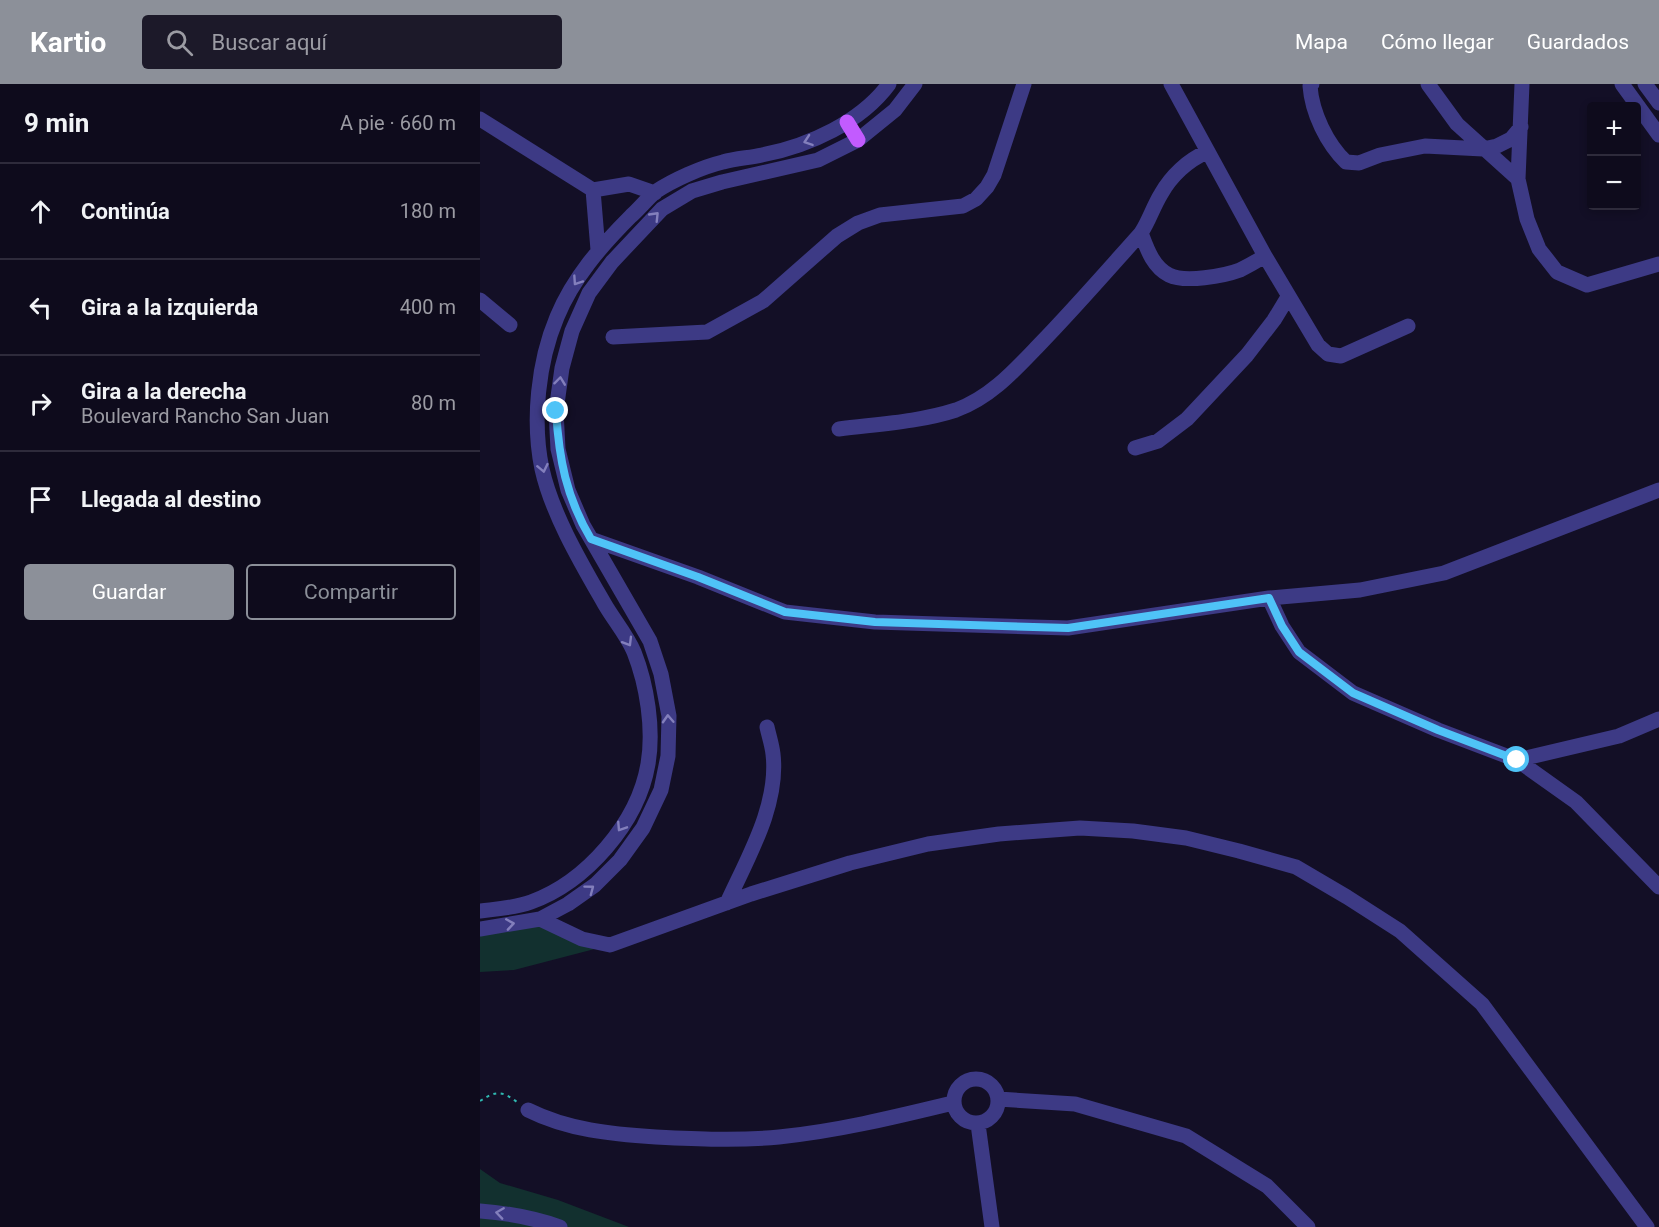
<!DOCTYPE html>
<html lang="es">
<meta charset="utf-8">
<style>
body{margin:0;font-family:Roboto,sans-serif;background:#1c1929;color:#f1f3f6}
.controls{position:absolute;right:18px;top:18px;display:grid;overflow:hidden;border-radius:6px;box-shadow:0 3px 9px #0003}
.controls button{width:54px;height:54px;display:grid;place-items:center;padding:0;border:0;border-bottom:2px solid #2e2b3b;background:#0e0b1c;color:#f1f3f6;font:30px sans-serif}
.stop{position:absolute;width:18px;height:18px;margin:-14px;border:4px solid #4fc3f7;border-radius:50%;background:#fff}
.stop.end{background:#4fc3f7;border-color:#fff;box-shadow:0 2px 6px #0008}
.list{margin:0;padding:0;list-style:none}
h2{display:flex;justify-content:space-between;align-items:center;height:78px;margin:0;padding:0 24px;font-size:26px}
h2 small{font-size:20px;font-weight:400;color:#9b9ba3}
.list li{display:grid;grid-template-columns:39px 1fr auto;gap:18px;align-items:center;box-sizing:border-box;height:96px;padding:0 24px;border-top:2px solid #2e2b3b}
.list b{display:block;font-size:22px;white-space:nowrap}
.list p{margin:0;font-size:20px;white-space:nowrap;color:#9b9ba3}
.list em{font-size:20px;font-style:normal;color:#9b9ba3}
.actions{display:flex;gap:12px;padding:18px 24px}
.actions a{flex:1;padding:14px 0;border:2px solid #8c9099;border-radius:6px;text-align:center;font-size:21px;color:#8c9099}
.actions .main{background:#8c9099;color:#fff}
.icon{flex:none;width:33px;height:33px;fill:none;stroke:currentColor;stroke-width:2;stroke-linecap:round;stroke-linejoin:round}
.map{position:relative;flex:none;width:1179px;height:1143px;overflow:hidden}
header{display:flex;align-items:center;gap:36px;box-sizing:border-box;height:84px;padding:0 30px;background:#8c9099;color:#fff}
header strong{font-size:28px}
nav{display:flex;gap:33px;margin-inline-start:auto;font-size:21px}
.search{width:420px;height:54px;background:#1c1929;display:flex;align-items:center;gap:15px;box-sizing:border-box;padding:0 21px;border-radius:6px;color:#9b9ba3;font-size:22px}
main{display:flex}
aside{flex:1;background:#0e0b1c}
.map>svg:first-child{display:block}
.green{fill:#12302f}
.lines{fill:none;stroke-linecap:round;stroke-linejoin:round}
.path{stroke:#2fb8b0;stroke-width:2;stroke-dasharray:3 4.5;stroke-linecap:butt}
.minor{stroke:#3d3a85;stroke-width:15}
.major{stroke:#c25bff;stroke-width:15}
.oneway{stroke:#837fbc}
.route{stroke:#4fc3f7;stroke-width:8}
</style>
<header>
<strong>Kartio</strong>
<div class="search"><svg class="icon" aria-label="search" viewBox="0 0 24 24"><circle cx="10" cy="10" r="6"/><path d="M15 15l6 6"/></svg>Buscar aquí</div>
<nav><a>Mapa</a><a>Cómo llegar</a><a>Guardados</a></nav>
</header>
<main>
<aside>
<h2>9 min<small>A pie · 660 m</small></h2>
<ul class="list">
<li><svg class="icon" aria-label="ahead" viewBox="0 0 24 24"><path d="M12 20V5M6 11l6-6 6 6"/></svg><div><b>Continúa</b></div><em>180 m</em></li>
<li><svg class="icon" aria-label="left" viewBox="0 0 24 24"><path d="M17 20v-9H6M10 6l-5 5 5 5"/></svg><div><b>Gira a la izquierda</b></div><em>400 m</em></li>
<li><svg class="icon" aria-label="right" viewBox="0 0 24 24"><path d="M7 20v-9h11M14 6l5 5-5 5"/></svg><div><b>Gira a la derecha</b><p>Boulevard Rancho San Juan</p></div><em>80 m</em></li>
<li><svg class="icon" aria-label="arrive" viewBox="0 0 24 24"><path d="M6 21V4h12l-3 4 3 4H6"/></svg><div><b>Llegada al destino</b></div></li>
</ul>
<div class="actions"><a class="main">Guardar</a><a>Compartir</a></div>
</aside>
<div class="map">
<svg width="1179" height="1143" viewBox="0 0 1179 1143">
<rect width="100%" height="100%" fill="#130f26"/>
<path class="green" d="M60,835l70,26 -96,25 -34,2v-43z
M0,1085l20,14 58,17 71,27h-149z"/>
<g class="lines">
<path class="path" d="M0,1017c17,-11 22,-10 37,1"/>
<path class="minor" d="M691,0l94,172 53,89 10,9 13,2 67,-30
M832,0l-2,2c2,27 17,58 36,76l13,1 21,-8 45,-9 58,3 14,-3 14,-7 10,-12
M948,0l29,40 61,55 4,-95
M1142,0l37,51
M1165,0l14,19
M0,35l113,71 36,-6 26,9
M1038,95l9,40 12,30 18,23 30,13 72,-21
M113,106l5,60
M661,149c6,16 12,34 28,42 16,8 55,1 71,-5 8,-4 17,-9 25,-14
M0,216l30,25
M133,253l94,-5 56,-31 74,-65 21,-13 22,-8 83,-9 13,-7 11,-12 7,-12 30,-91
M359,345c39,-5 80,-7 117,-19 34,-12 59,-40 83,-65 35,-36 68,-74 102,-112 8,-12 12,-26 20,-39 10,-18 27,-34 46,-42
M655,364l23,-7 29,-22 60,-64 27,-35 14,-23
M111,455l107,38 87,35 90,10 193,6 201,-30 91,-8 84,-17 215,-83
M789,514l13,28 17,26 54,41 85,37 79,30 59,42 83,85
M1037,676l102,-24 40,-17
M247,819c21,-46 52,-98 46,-149 -1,-9 -4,-18 -6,-27
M0,827c16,-2 35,-3 51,-9 55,-20 107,-79 117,-138 6,-35 -1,-79 -14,-112 -7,-17 -21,-33 -30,-49 -23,-40 -52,-89 -62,-134 -10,-48 -4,-107 15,-152 16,-39 44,-71 74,-101 8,-7 16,-17 24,-24 18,-12 47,-25 68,-30 13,-4 26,-4 39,-7 47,-9 99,-33 127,-71
M60,835l42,20 28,6 141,-51 99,-31 78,-19 71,-10 81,-6 53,3 53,7 53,13 57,16 51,30 53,34 82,73 165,223
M0,845l60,-10 28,-15 27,-19 25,-25 23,-32 18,-38 7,-34 1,-40 -8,-42 -11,-33 -67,-116 -15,-35 -10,-41 -2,-38 6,-43 10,-37 17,-38 23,-31 50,-53 30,-18 30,-9 96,-22 40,-20 37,-30 20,-26
M474 1017a22 22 0 1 1 44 0a22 22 0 1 1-44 0Z
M518,1015l77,5 111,32 81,50 41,41
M48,1026c40,20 83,24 128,27 40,2 82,4 123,0 59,-6 116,-20 174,-34
M498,1040l14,103
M0,1127c27,2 54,7 80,16"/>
<path class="major" d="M367,38l11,18"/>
</g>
<defs><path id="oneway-chevron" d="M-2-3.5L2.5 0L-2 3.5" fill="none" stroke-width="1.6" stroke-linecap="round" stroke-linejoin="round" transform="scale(1.5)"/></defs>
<g class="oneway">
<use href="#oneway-chevron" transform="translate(328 57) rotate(161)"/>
<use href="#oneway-chevron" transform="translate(175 132) rotate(-46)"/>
<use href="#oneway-chevron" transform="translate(97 197) rotate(124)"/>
<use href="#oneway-chevron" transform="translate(80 297) rotate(-83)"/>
<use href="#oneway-chevron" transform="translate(63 384) rotate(78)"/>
<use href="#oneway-chevron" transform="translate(148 558) rotate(59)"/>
<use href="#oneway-chevron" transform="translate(188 635) rotate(-93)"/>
<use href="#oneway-chevron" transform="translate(141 743) rotate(123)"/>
<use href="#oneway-chevron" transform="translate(110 805) rotate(-37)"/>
<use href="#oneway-chevron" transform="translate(30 840) rotate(-9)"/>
<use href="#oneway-chevron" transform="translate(20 1129) rotate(-172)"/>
</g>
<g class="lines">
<path class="route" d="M76,327c3,48 10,86 35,128l107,38 87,35 90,10 193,6 201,-30 13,28 17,26 54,41 85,37 79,30"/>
</g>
</svg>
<div class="controls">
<button>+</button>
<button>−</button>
</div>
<div class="stop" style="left:1037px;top:676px"></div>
<div class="stop end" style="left:76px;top:327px"></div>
</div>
</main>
